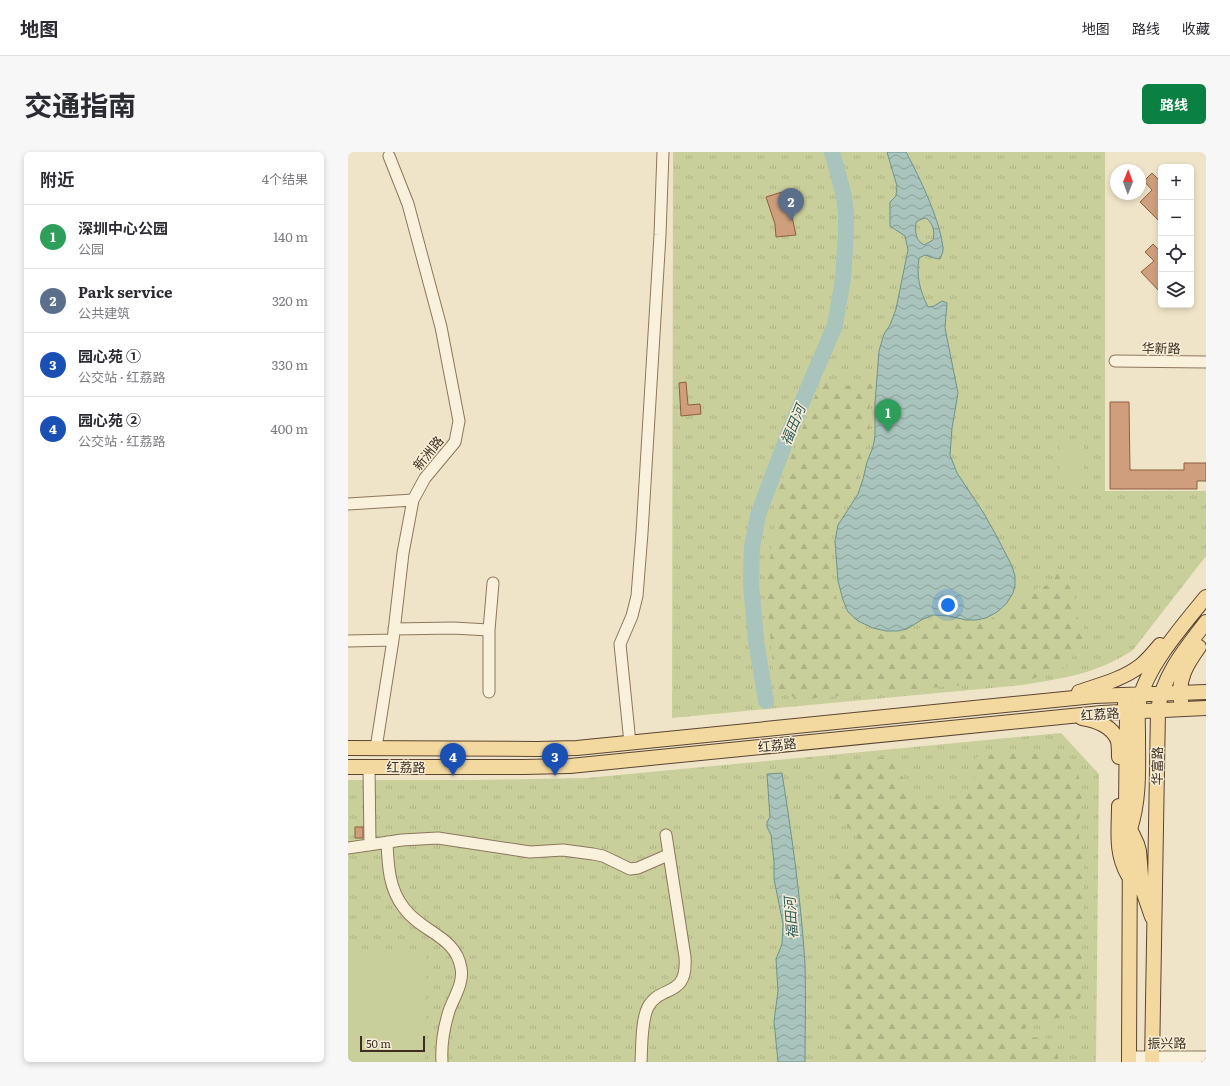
<!DOCTYPE html>
<html lang="zh">
<meta charset="utf-8">
<style>
body{margin:0;font-family:Literata,"Noto Sans SC",serif;background:#f7f7f7;color:#2b2b33}
.controls{position:absolute;right:12px;top:12px;display:grid;overflow:hidden;border-radius:6px;box-shadow:0 2px 6px #0003}
.controls button{width:36px;height:36px;display:grid;place-items:center;padding:0;border:0;border-bottom:1px solid #e1e1e2;background:#fff;color:#2b2b33;font:20px sans-serif}
.compass{position:absolute;left:762px;top:12px;width:36px;height:36px;border-radius:50%;background:#fff;box-shadow:0 2px 6px #0003;rotate:1deg}
.scale{position:absolute;left:12px;bottom:10px;width:65px;box-sizing:border-box;padding-left:4px;border:2px solid #3d2e20;border-top:0;font-size:11px;line-height:14px;white-space:nowrap;color:#3d2e20;-webkit-text-stroke:3px #f7eed8;paint-order:stroke}
.you{position:absolute;left:600px;top:453px;width:14px;height:14px;margin:-10px;border:3px solid #fff;border-radius:50%;background:#1a73e8;box-shadow:0 0 0 6px #1a73e833}
.badge{display:grid;place-items:center;width:26px;height:26px;border-radius:50%;background:#0b8043;color:#fff;font-size:13px;font-weight:700}
.pin{position:absolute;translate:-50% -33px;filter:drop-shadow(0 1px 2px #0008)}
.pin::after{content:'';position:absolute;top:21px;width:14px;height:12px;background:inherit;clip-path:polygon(0 0,100% 0,50% 100%)}
.list{margin:0;padding:0;list-style:none}
h2{display:flex;justify-content:space-between;align-items:center;height:52px;margin:0;padding:0 16px;font-size:17px}
h2 small{font-size:13px;font-weight:400;color:#7c7c81}
.list li{display:grid;grid-template-columns:26px 1fr auto;gap:12px;align-items:center;box-sizing:border-box;height:64px;padding:0 16px;border-top:1px solid #e1e1e2}
.list b{display:block;font-size:15px;white-space:nowrap}
.list p{margin:0;font-size:13px;white-space:nowrap;color:#7c7c81}
.list em{font-size:13px;font-style:normal;color:#7c7c81}
.icon{flex:none;width:22px;height:22px;fill:none;stroke:currentColor;stroke-width:2;stroke-linecap:round;stroke-linejoin:round}
.map{position:relative;flex:none;width:858px;height:910px;overflow:hidden;border-radius:6px}
header{display:flex;align-items:center;gap:24px;box-sizing:border-box;height:56px;padding:0 20px;background:#fff;border-bottom:1px solid #e1e1e2}
header strong{font-size:19px}
nav{display:flex;gap:22px;margin-inline-start:auto;font-size:14px}
.intro{display:flex;align-items:center;justify-content:space-between;box-sizing:border-box;height:96px;padding:0 24px}
h1{margin:0;font-size:28px}
.button{padding:10px 18px;border-radius:6px;background:#0b8043;color:#fff;font-size:14px;font-weight:700}
main{display:flex;gap:24px;padding:0 24px}
aside{flex:1;background:#fff;border-radius:6px;box-shadow:0 2px 6px #0003}
.map>svg:first-child{display:block}
.grass{fill:url(#grass-tufts)}
.forest{fill:url(#forest-firs)}
.garden{fill:#c9cf9b}
.water{fill:url(#water-waves);stroke:#6f938a;fill-rule:evenodd}
.lines{fill:none;stroke-linecap:round;stroke-linejoin:round}
.river{stroke:#a9c4bc;stroke-width:16}
.building{fill:#cf9f7d;stroke:#8d5f41}
.minor-casing{stroke:#8d765c;stroke-width:13}
.major-casing{stroke:#5b4430;stroke-width:16}
.minor{stroke:#faf1dc;stroke-width:11}
.major{stroke:#f3d9a0;stroke-width:14}
.labels{text-anchor:middle;stroke-width:3;stroke-linejoin:round;paint-order:stroke}
.street-label{font-size:13px;fill:#3d2e20;stroke:#f7eed8}
.water-label{font-size:14px;font-style:italic;fill:#2f5d5a;stroke:#f7eed8}
</style>
<header>
<strong>地图</strong>
<nav><a>地图</a><a>路线</a><a>收藏</a></nav>
</header>
<div class="intro"><h1>交通指南</h1><a class="button">路线</a></div>
<main>
<aside>
<h2>附近<small>4个结果</small></h2>
<ul class="list">
<li><span class="badge" style="background:#2e9e5b">1</span><div><b>深圳中心公园</b><p>公园</p></div><em>140 m</em></li>
<li><span class="badge" style="background:#5c6f8a">2</span><div><b>Park service</b><p>公共建筑</p></div><em>320 m</em></li>
<li><span class="badge" style="background:#1a4fb4">3</span><div><b>园心苑 ①</b><p>公交站 · 红荔路</p></div><em>330 m</em></li>
<li><span class="badge" style="background:#1a4fb4">4</span><div><b>园心苑 ②</b><p>公交站 · 红荔路</p></div><em>400 m</em></li>
</ul>
</aside>
<div class="map">
<svg width="858" height="910" viewBox="0 0 858 910">
<defs>
<pattern id="grass-tufts" width="24" height="20" patternUnits="userSpaceOnUse"><rect width="24" height="20" fill="#c9cf9b"/><path d="M3 7l-1-3M5 7V3M7 7l1-3M15 17l-1-3M17 17v-4M19 17l1-3" fill="none" stroke="#aeb285"/></pattern>
<pattern id="forest-firs" width="22" height="20" patternUnits="userSpaceOnUse"><rect width="22" height="20" fill="#c9cf9b"/><path d="M5 1l3.5 6h-7zM16 11l3.5 6h-7z" fill="#aeb285"/></pattern>
<pattern id="water-waves" width="16" height="10" patternUnits="userSpaceOnUse"><rect width="16" height="10" fill="#a9c4bc"/><path d="M0 5q4-4 8 0t8 0" fill="none" stroke="#8ba098"/></pattern>
</defs>
<rect width="100%" height="100%" fill="#f0e4c8"/>
<path class="grass" d="M325,0h432v339h101v65l-73,94c-36,24 -69,28 -111,35l-350,33z
M713,581l38,41 -3,288h-748v-282h125l114,-2z"/>
<path class="forest" d="M519,224l7,4 -5,29 1,28 -9,24 -3,19 -9,19 -16,27 -2,12 1,36 3,20 7,19 18,14 14,6 13,2h15l13,-4 15,-10 8,-2h8l29,4 10,-1 18,-10 17,-18 31,-10 8,-13 15,23v11l2,11 8,11v9l-18,31 -34,12 -238,21v-3l-19,-8 -10,-110 4,-15 5,-28 1,-29 5,-22 39,-99 4,-4h3c20,3 25,8 41,-6z
M706,598l17,9 6,7 5,29 -4,35 6,35 -3,131c-9,23 -16,21 -39,24 -4,0 -9,0 -12,2 -2,2 -4,6 -6,8l5,7 18,1 10,13 2,11h-213l-7,-26 6,-104 -6,-28 -10,-31 1,-5 22,-8 5,-7 1,-14 -15,-18 -10,-15 -5,-32 12,-12 57,-6c4,20 8,38 28,47 6,2 13,2 19,3l27,-18 4,-8 -4,-18 9,-7z"/>
<path class="garden" d="M712,293h24v41h-25z
M0,800h78l-1,110h-77z"/>
<path class="water" d="M539,0h19c13,24 36,72 37,98 0,3 -2,6 -3,9l-6,-1 -9,-3 -6,3c-3,18 1,33 9,49l6,-1 8,-5 5,2 -2,25 13,65 -6,35 -2,27 7,18 26,39 13,23 16,31 3,10v9l-2,8 -7,11 -9,8 -11,6 -10,2h-10l-17,-4 -16,-1 -10,4 -16,10 -9,2h-12l-13,-3 -15,-7 -10,-9 -5,-12 -5,-19 -3,-40 3,-16 20,-31 5,-15 4,-17 6,-15 2,-11v-33l4,-52 5,-17 6,-9 6,-16 12,-59 -3,-14 -15,-10v-24l6,-6 1,-10zM578,66c7,5 9,14 7,22l-9,5c-9,-5 -9,-14 -8,-23l6,-3z
M434,621c10,64 19,127 23,191 1,33 0,66 0,98h-27l-4,-41 4,-30 -2,-32 6,-15 1,-20 -9,-45v-17l-3,-27 -4,-8v-5l3,-5 -3,-43z"/>
<g class="lines">
<path class="river" d="M418,549l-10,-60 -5,-58 1,-36 6,-32 28,-75 49,-115 8,-46 3,-46v-21l-2,-16 -12,-44"/>
</g>
<path class="building" d="M804,21l9,9v41l-21,-21 12,-12 -8,-9z
M434,40l9,20 5,23 -20,2 -1,-13 -9,-27z
M805,92l8,8v41l-20,-21 13,-11 -9,-9z
M338,230l2,23 12,-1 1,10 -20,2 -2,-33z
M762,250h19l1,68h54v-7h22v18h-9v8h-87z
M7,675h8v11h-8z"/>
<g class="lines">
<g class="minor-casing">
<path id="minor" d="M767,209l91,1
M0,352l65,-4
M46,477l59,-1 36,2
M0,489l45,-1
M141,540v-62l4,-47
M282,591l-10,-99 12,-28 5,-20 5,-63 18,-298 3,-83
M28,596l17,-108 10,-87 10,-53 12,-22 30,-36 4,-21 -18,-94 -33,-123 -19,-48
M21,615l1,78
M39,690c1,24 2,47 17,66 17,24 52,28 57,60 3,15 -7,29 -12,43 -5,16 -8,34 -7,51
M0,696l54,-8 36,-2 92,14 33,-2 30,4 10,2 27,13 8,-1 30,-13
M781,905h77
M293,910c1,-16 0,-41 7,-55 12,-23 40,-8 37,-50l-19,-122"/>
</g>
<g class="major-casing">
<path id="major" d="M731,540c21,-7 44,-13 61,-26 8,-6 14,-14 20,-21
M833,549c-4,-22 6,-37 18,-54
M777,552l2,8 -1,97 4,20 7,15 2,7 3,37 10,29
M734,566c13,2 31,8 36,23 1,5 1,11 1,16
M0,596l189,1 40,-1 517,-52 112,-4
M0,615h175l47,-1 531,-53 105,-5
M771,654c0,25 -4,46 9,69
M781,910l1,-233c10,-30 8,-62 8,-94 0,-11 -1,-23 1,-33 7,-35 45,-78 67,-105
M804,910l6,-352c4,-34 28,-62 48,-88"/>
</g>
<use href="#minor" class="minor"/>
<use href="#major" class="major"/>
</g>
<g class="labels">
<g class="street-label">
<text transform="translate(813 196) rotate(1)" y="5">华新路</text>
<text transform="translate(80 301) rotate(-51)" y="5">新洲路</text>
<text transform="translate(752 562) rotate(-4)" y="5">红荔路</text>
<text transform="translate(429 593) rotate(-6)" y="5">红荔路</text>
<text transform="translate(809 614) rotate(-89)" y="5">华富路</text>
<text x="58" y="620">红荔路</text>
<text transform="translate(819 891) rotate(-1)" y="5">振兴路</text>
</g>
<g class="water-label">
<text transform="translate(445 273) rotate(-67)" y="5">福田河</text>
<text transform="translate(443 766) rotate(-94)" y="5">福田河</text>
</g>
</g>
</svg>
<div class="controls">
<button>+</button>
<button>−</button>
<button><svg class="icon" aria-label="locate" viewBox="0 0 24 24"><circle cx="12" cy="12" r="6"/><path d="M12 2v4M12 18v4M2 12h4M18 12h4"/></svg></button>
<button><svg class="icon" aria-label="layers" viewBox="0 0 24 24"><path d="M12 4l9 5-9 5-9-5zM3 14l9 5 9-5"/></svg></button>
</div>
<svg class="compass" viewBox="-18 -18 36 36"><path d="M0-13l5 13h-10z" fill="#e53935"/><path d="M0 13l5-13h-10z" fill="#7c7c81"/></svg>
<div class="scale">50 m</div>
<div class="you"></div>
<div class="pin badge" style="left:540px;top:280px;background:#2e9e5b">1</div>
<div class="pin badge" style="left:443px;top:69px;background:#5c6f8a">2</div>
<div class="pin badge" style="left:207px;top:624px;background:#1a4fb4">3</div>
<div class="pin badge" style="left:105px;top:624px;background:#1a4fb4">4</div>
</div>
</main>
